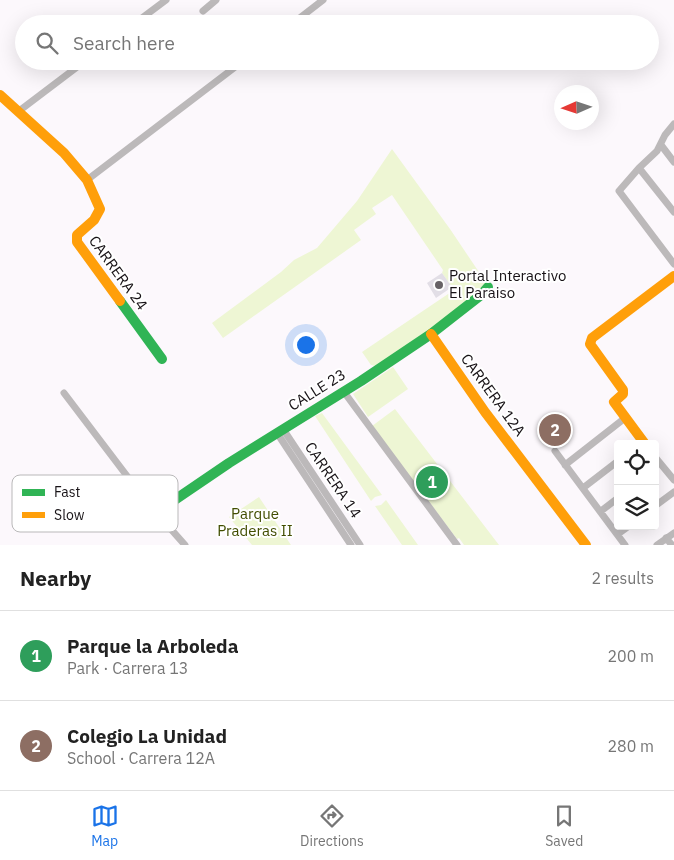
<!DOCTYPE html>
<meta charset="utf-8">
<style>
body{margin:0;font-family:"IBM Plex Sans",sans-serif;background:#f6f6f6;color:#222}
.controls{position:absolute;right:15px;bottom:15px;display:grid;overflow:hidden;border-radius:5px;box-shadow:0 5px 20px #0002}
.controls button{width:45px;height:45px;display:grid;place-items:center;padding:0;border:0;border-bottom:1px solid #e0e0e0;background:#fff;color:#222;font:25px sans-serif}
.compass{position:absolute;left:554px;top:85px;width:45px;height:45px;border-radius:50%;background:#fff;box-shadow:0 5px 20px #0002;rotate:267deg}
.you{position:absolute;left:305px;top:344px;width:18px;height:18px;margin:-12px;border:4px solid #fff;border-radius:50%;background:#1a73e8;box-shadow:0 0 0 8px #1a73e833}
.badge{display:grid;place-items:center;width:32px;height:32px;border-radius:50%;background:#1a73e8;color:#fff;font-size:16px;font-weight:700}
.pin{position:absolute;translate:-50% -50%;border:2px solid #fff;box-shadow:0 1px 5px #0006}
.list{margin:0;padding:0;list-style:none}
h2{display:flex;justify-content:space-between;align-items:center;height:65px;margin:0;padding:0 20px;font-size:21px}
h2 small{font-size:16px;font-weight:400;color:#767676}
.list li{display:grid;grid-template-columns:32px 1fr auto;gap:15px;align-items:center;box-sizing:border-box;height:90px;padding:0 20px;border-top:1px solid #e0e0e0}
.list b{display:block;font-size:19px;white-space:nowrap}
.list p{margin:0;font-size:16px;white-space:nowrap;color:#767676}
.list em{font-size:16px;font-style:normal;color:#767676}
.icon{flex:none;width:28px;height:28px;fill:none;stroke:currentColor;stroke-width:2;stroke-linecap:round;stroke-linejoin:round}
.map{position:relative;flex:none;width:674px;height:545px;overflow:hidden}
.search{position:absolute;background:#fff;box-shadow:0 5px 20px #0002;left:15px;right:15px;top:15px;height:55px;display:flex;align-items:center;gap:12px;box-sizing:border-box;padding:0 18px;border-radius:28px;color:#767676;font-size:19px}
.sheet{height:245px;background:#fff}
nav{display:flex;justify-content:space-around;align-items:center;box-sizing:border-box;height:70px;border-top:1px solid #e0e0e0;background:#fff;font-size:14px;color:#767676}
nav a{display:grid;justify-items:center;gap:2px}
nav .on{color:#1a73e8}
.map>svg:first-child{display:block}
.green{fill:#eef6d4}
.building{fill:#e2dee6}
.lines{fill:none;stroke-linecap:round;stroke-linejoin:round}
.street{stroke:#bcb9ba;stroke-width:7}
.fast{stroke:#30b455;stroke-width:10}
.slow{stroke:#ff9f0a;stroke-width:10}
.poi-dot{fill:#676266;stroke:#fff;stroke-width:2}
.labels{text-anchor:middle;stroke-width:4;stroke-linejoin:round;paint-order:stroke}
.street-label{font-size:15px;fill:#171216;stroke:#fff}
.poi-label{font-size:15px;fill:#171216;stroke:#fff;text-anchor:start}
.park-label{font-size:15px;fill:#424e02;stroke:#fff}
.key{fill:#fff;stroke:#b9b8b9;stroke-width:1}
.key-label{font-size:14px;fill:#171216}
</style>
<div class="map">
<svg width="674" height="545" viewBox="0 0 674 545">
<rect width="100%" height="100%" fill="#fcf8fc"/>
<path class="green" d="M392,149l58,80 37,55 -57,46 -54,36 -5,-1 -9,-13 92,-62 -12,-17 1,-3 -51,-75 -20,13 4,6 -22,16 7,10 -138,98 -11,-15 69,-51 13,-12 23,-12 40,-47z
M393,367l15,22 -40,28 -15,-23z
M395,409l104,136h-35l-5,-7 -2,1 -85,-113z
M322,413l60,82 -7,2 -4,4 -56,-85z
M259,497l32,48h-39l-23,-28z
M386,500l32,45h-16l-27,-39 6,-1z"/>
<path class="building" d="M442,273l10,14 -16,11 -9,-15z"/>
<g class="lines">
<path class="street" d="M203,11l13,-11
M134,24l32,-24
M292,24l31,-24
M19,111l66,-50
M674,124l-9,11 -8,16 -18,17 -20,23 55,73
M661,145l13,17
M639,168l35,44
M87,180l156,-119
M344,392l113,153
M64,393l82,108 39,44
M283,429l77,116
M277,433l74,112
M555,451l70,94
M655,457l19,23
M565,465l60,-47
M583,488l35,-27
M655,506l19,-14
M601,511l17,-13
M618,534l11,-8
M666,538l6,7
M657,545l17,-12"/>
<path class="fast" d="M120,301l42,58
M157,512l72,-49 132,-82 70,-47 50,-39 7,-8"/>
<path class="slow" d="M0,95l64,58 23,27 13,29 -6,11 -17,15v7l43,59
M431,334l54,78 101,133
M645,444l-31,-42 9,-8v-4l-33,-46 2,-6 82,-62"/>
</g>
<circle class="poi-dot" cx="439" cy="285" r="5"/>
<g class="labels">
<g class="street-label">
<text transform="translate(118 273) rotate(54)" y="5">CARRERA 24</text>
<text transform="translate(317 390) rotate(-32)" y="5">CALLE 23</text>
<text transform="translate(493 395) rotate(54)" y="5">CARRERA 12A</text>
<text transform="translate(333 480) rotate(56)" y="5">CARRERA 14</text>
</g>
<g class="poi-label">
<text x="449" y="281">Portal Interactivo<tspan x="449" dy="17">El Paraiso</tspan></text>
</g>
<g class="park-label">
<text x="255" y="519">Parque<tspan x="255" dy="17">Praderas II</tspan></text>
</g>
</g>
<rect x="12" y="475" width="166" height="57" rx="8" class="key"/>
<rect x="22" y="489" width="23" height="7" fill="#30b455"/>
<rect x="22" y="512" width="23" height="6" fill="#ff9f0a"/>
<g class="key-label">
<text x="54" y="497">Fast</text>
<text x="54" y="520">Slow</text>
</g>
</svg>
<div class="controls">
<button><svg class="icon" aria-label="locate" viewBox="0 0 24 24"><circle cx="12" cy="12" r="6"/><path d="M12 2v4M12 18v4M2 12h4M18 12h4"/></svg></button>
<button><svg class="icon" aria-label="layers" viewBox="0 0 24 24"><path d="M12 4l9 5-9 5-9-5zM3 14l9 5 9-5"/></svg></button>
</div>
<svg class="compass" viewBox="-18 -18 36 36"><path d="M0-13l5 13h-10z" fill="#e53935"/><path d="M0 13l5-13h-10z" fill="#767676"/></svg>
<div class="you"></div>
<div class="pin badge" style="left:432px;top:482px;background:#2e9e5b">1</div>
<div class="pin badge" style="left:555px;top:430px;background:#8d6e63">2</div>
<div class="search"><svg class="icon" aria-label="search" viewBox="0 0 24 24"><circle cx="10" cy="10" r="6"/><path d="M15 15l6 6"/></svg>Search here</div>
</div>
<section class="sheet">
<h2>Nearby<small>2 results</small></h2>
<ul class="list">
<li><span class="badge" style="background:#2e9e5b">1</span><div><b>Parque la Arboleda</b><p>Park · Carrera 13</p></div><em>200 m</em></li>
<li><span class="badge" style="background:#8d6e63">2</span><div><b>Colegio La Unidad</b><p>School · Carrera 12A</p></div><em>280 m</em></li>
</ul>
</section>
<nav>
<a class="on"><svg class="icon" aria-label="map" viewBox="0 0 24 24"><path d="M3 6l6-2 6 2 6-2v14l-6 2-6-2-6 2zM9 4v14M15 6v14"/></svg>Map</a>
<a><svg class="icon" aria-label="directions" viewBox="0 0 24 24"><path d="M12 3l9 9-9 9-9-9zM9 14v-3h6M13 9l2 2-2 2"/></svg>Directions</a>
<a><svg class="icon" aria-label="saved" viewBox="0 0 24 24"><path d="M7 4h10v16l-5-4-5 4z"/></svg>Saved</a>
</nav>
